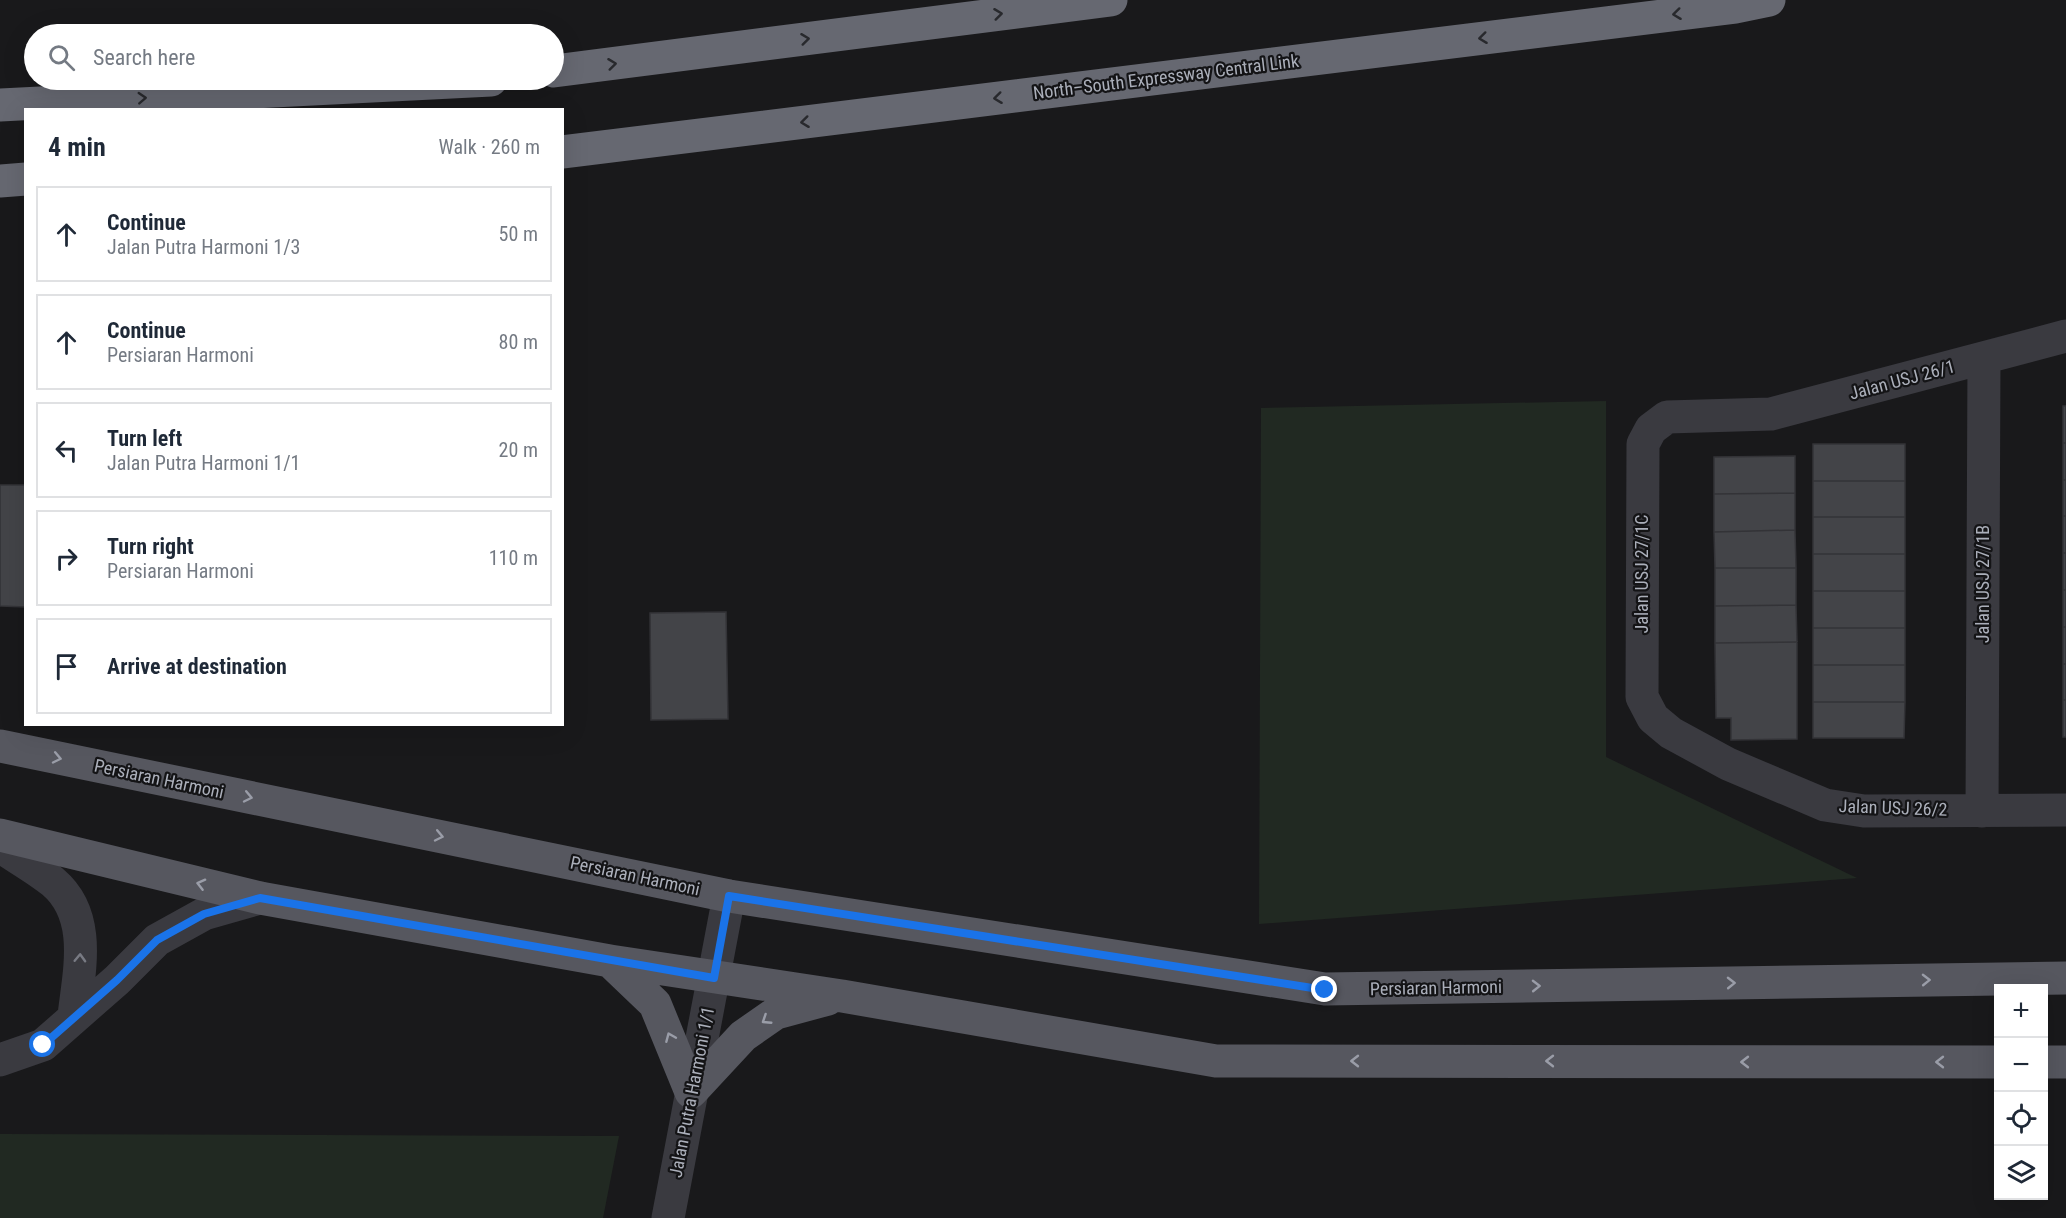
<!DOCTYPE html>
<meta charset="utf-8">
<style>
body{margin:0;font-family:"Roboto Condensed",sans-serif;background:#f6f6f7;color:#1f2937}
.controls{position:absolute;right:18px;bottom:18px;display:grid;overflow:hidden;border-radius:0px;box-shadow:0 6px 24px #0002}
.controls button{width:54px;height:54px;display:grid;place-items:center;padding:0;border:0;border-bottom:2px solid #e0e1e3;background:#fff;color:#1f2937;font:30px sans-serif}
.stop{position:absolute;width:18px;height:18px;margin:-14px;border:4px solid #1a73e8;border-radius:50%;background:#fff}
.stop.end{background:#1a73e8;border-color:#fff;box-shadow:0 2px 6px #0008}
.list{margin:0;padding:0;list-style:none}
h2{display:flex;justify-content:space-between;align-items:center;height:78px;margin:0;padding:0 24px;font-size:26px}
h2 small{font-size:20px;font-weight:400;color:#747a83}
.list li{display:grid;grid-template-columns:39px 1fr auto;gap:18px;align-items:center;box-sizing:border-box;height:96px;margin:0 12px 12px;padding:0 12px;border:2px solid #e0e1e3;border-radius:0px}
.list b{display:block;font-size:22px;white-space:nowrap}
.list p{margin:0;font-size:20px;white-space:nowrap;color:#747a83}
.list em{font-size:20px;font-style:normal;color:#747a83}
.icon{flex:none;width:33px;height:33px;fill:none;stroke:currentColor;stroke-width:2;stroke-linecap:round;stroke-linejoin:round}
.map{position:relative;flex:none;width:2066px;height:1218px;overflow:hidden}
.search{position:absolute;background:#fff;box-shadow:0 6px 24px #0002;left:24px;top:24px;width:540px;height:66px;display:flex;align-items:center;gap:15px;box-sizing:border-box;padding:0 21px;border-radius:33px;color:#747a83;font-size:22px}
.panel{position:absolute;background:#fff;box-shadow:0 6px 24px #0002;left:24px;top:108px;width:540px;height:618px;border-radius:0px}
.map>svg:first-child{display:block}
.green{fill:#212922}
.building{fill:#434448;stroke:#333337;stroke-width:1.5}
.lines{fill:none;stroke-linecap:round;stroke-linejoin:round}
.minor{stroke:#3a3a40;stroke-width:33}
.major{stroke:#56575f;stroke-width:33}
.highway{stroke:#666871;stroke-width:33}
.oneway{stroke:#28292d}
.oneway2{stroke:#9a9da8}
.oneway3{stroke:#787a83}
.route{stroke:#1a73e8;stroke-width:8}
.labels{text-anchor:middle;stroke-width:4.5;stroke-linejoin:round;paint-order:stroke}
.street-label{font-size:18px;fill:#abafba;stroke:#141416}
</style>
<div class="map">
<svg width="2066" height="1218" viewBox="0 0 2066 1218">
<rect width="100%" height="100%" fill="#19191b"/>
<path class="green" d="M1606,401v356l251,121 -598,46 2,-516z
M0,1134l619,2 -16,82h-603z"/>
<path class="building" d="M2063,406h3v37h-3z
M2063,443h3v37h-3z
M1813,444h92v37h-92z
M1795,456v37l-81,1v-37z
M2063,480h3v36h-3z
M1813,481h92v36h-92z
M0,485h26v122l-26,-1z
M1795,493v37l-81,2v-38z
M2063,516h3v37h-3z
M1813,517h92v37h-92z
M1795,530l1,38h-81l-1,-36z
M2063,553h3v37h-3z
M1813,554h92v37h-92z
M1715,568h81v37l-81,1z
M2063,590h3v37h-3z
M1813,591h92v37h-92z
M1796,605l1,37 -82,1v-37z
M726,612l2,107 -77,1 -1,-107z
M2063,627h3v37h-3z
M1813,628h92v37h-92z
M1797,642v97l-66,1v-22h-15l-1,-75z
M2063,664h3v36h-3z
M1813,665h92v37h-92z
M2063,700h3v37h-3z
M1813,702h92l-1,36h-91z"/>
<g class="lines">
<path class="minor" d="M2066,336l-295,78 -104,3 -16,12 -8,15 -1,253 11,21 18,15 57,31 97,41 39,6 202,-1
M1982,811l2,-453
M0,846c17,12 37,23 53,36 40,34 26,89 21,134
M0,1060l43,-15 74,-65 40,-40 47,-26 56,-16
M668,1218l61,-322"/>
<path class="major" d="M0,746l729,150 596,93 741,-11
M0,835l260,63 350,63 232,35 374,65 782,1
M610,961l45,43 36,88 52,-56 33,-23 52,-14
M2044,1062h22"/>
<path class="highway" d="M554,71l557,-71
M0,105l491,-25
M562,152l1173,-145 34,-7
M0,181l26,-2"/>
</g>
<defs><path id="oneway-chevron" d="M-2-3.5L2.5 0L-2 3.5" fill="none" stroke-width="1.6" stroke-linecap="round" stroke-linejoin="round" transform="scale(1.5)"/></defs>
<g class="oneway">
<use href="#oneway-chevron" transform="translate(998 14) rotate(-7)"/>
<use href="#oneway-chevron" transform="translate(1677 14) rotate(173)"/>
<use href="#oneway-chevron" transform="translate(1483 38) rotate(173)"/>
<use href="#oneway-chevron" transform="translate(805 39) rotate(-7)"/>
<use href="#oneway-chevron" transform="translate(612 64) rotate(-7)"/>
<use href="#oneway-chevron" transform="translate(142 98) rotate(-3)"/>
<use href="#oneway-chevron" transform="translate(998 98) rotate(173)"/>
<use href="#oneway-chevron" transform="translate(805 122) rotate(173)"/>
</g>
<g class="oneway2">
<use href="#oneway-chevron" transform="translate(57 758) rotate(12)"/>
<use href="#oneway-chevron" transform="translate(248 797) rotate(12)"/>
<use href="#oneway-chevron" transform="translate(439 836) rotate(12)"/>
<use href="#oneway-chevron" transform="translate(201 884) rotate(-166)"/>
<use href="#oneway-chevron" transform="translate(1926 980) rotate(-1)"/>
<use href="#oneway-chevron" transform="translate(1731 983) rotate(-1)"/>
<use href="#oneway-chevron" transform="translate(1536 986) rotate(-1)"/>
<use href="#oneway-chevron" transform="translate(766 1020) rotate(147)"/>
<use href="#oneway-chevron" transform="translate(670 1037) rotate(-113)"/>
<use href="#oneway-chevron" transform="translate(1355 1061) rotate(-180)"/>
<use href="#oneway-chevron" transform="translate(1550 1061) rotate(-180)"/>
<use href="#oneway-chevron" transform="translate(1745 1062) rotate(-180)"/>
<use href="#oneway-chevron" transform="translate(1940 1062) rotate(-180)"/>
</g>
<use class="oneway3" href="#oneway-chevron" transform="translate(80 958) rotate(-88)"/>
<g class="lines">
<path class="route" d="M43,1045l74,-65 40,-40 47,-26 56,-16 454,80 15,-82 596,94"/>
</g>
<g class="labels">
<g class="street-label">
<text transform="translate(1166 77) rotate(-7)" y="6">North–South Expressway Central Link</text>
<text transform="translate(1902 380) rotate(-15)" y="6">Jalan USJ 26/1</text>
<text transform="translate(1642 574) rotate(-90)" y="6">Jalan USJ 27/1C</text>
<text transform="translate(1983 584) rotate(-90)" y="6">Jalan USJ 27/1B</text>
<text transform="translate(159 779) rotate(12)" y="6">Persiaran Harmoni</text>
<text transform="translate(1893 808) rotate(2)" y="6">Jalan USJ 26/2</text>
<text transform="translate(635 876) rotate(12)" y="6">Persiaran Harmoni</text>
<text transform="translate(1436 988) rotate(-1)" y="6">Persiaran Harmoni</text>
<text transform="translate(692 1092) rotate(-79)" y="6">Jalan Putra Harmoni 1/1</text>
</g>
</g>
</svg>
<div class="controls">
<button>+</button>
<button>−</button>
<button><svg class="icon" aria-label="locate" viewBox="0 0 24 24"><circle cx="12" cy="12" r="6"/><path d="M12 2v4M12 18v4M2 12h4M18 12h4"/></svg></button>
<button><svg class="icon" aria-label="layers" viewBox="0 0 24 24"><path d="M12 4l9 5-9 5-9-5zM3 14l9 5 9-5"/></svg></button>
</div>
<div class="stop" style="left:43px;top:1045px"></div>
<div class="stop end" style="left:1325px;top:990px"></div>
<div class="search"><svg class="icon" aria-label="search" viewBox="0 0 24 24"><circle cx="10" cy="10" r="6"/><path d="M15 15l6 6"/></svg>Search here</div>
<section class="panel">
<h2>4 min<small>Walk · 260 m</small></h2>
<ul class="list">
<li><svg class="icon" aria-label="ahead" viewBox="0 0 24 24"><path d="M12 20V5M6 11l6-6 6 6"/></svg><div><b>Continue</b><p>Jalan Putra Harmoni 1/3</p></div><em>50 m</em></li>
<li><svg class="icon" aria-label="ahead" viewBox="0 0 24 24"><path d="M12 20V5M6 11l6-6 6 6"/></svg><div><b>Continue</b><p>Persiaran Harmoni</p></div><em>80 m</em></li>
<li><svg class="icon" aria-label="left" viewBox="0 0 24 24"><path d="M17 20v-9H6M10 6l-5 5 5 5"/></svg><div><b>Turn left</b><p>Jalan Putra Harmoni 1/1</p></div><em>20 m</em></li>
<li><svg class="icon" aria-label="right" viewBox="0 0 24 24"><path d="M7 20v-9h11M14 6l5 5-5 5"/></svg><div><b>Turn right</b><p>Persiaran Harmoni</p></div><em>110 m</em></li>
<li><svg class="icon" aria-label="arrive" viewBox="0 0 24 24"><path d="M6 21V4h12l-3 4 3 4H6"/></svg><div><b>Arrive at destination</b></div></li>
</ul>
</section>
</div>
